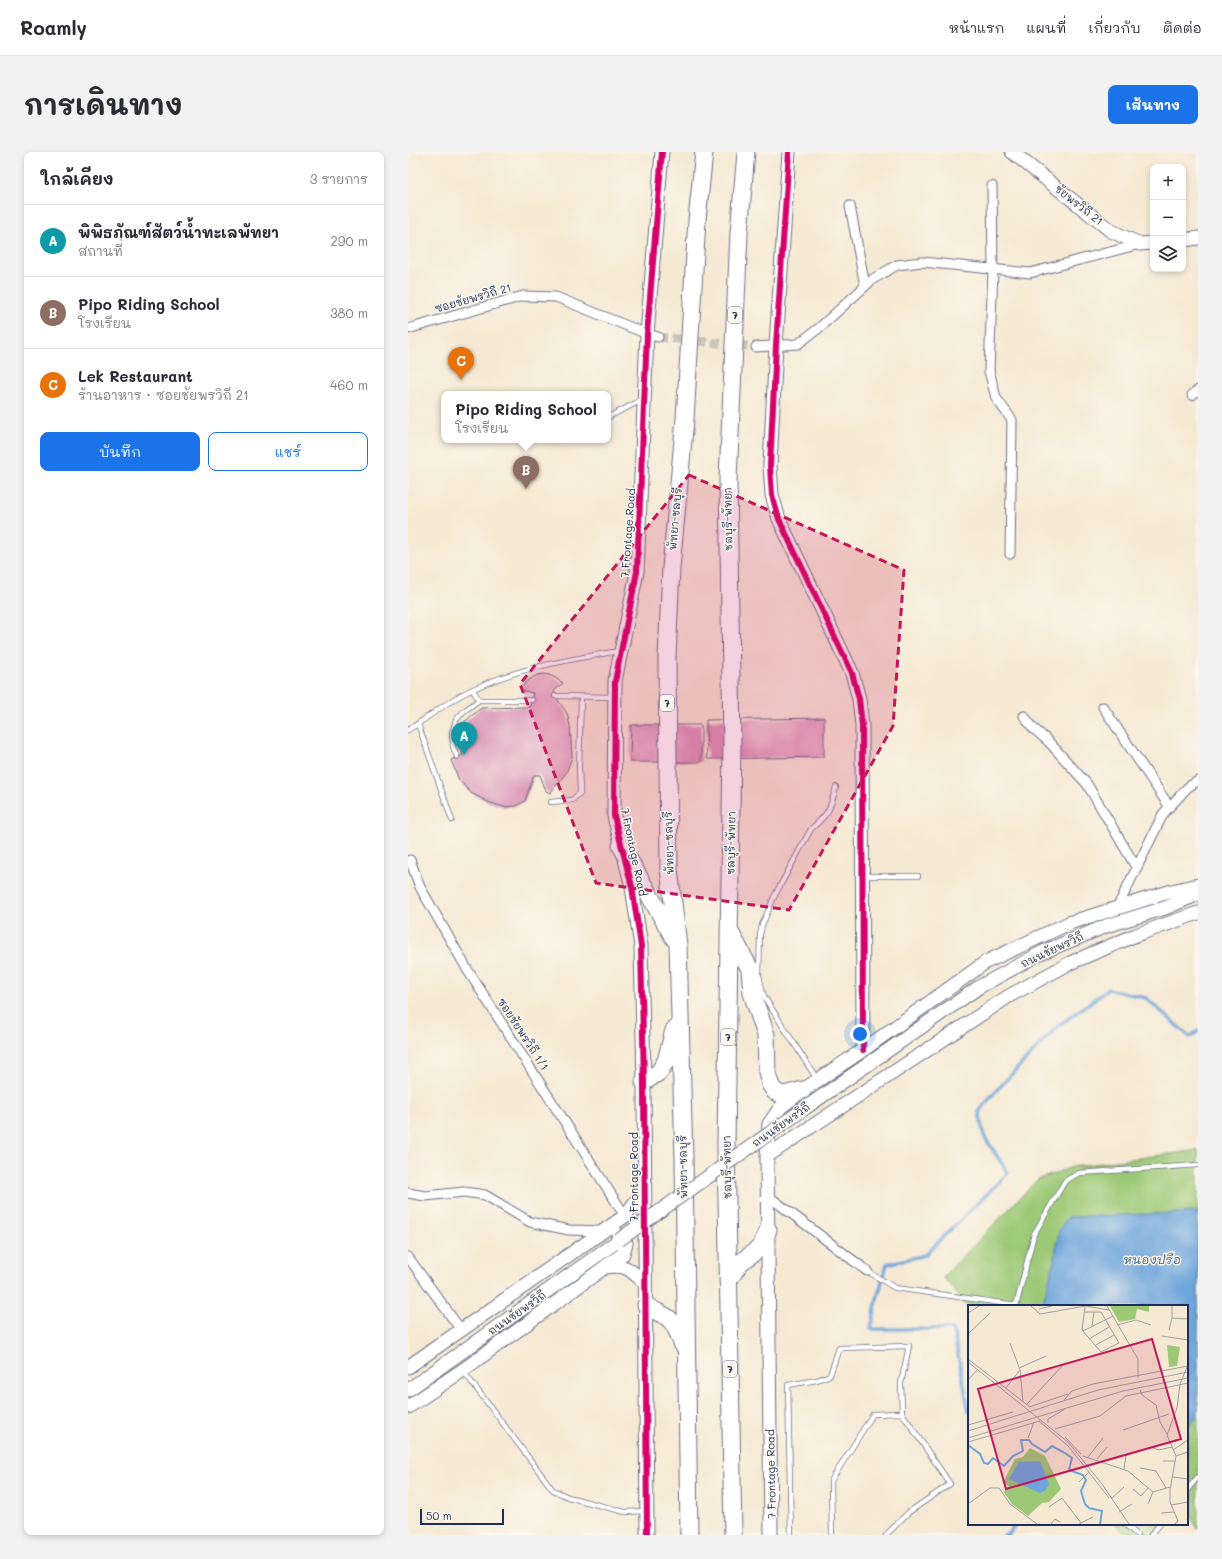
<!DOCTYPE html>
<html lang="th">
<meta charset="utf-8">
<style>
body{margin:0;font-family:Mali,"Playpen Sans Thai",sans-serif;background:#f2f2f3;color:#2b2b33}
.controls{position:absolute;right:12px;top:12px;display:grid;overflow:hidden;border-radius:8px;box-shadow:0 2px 6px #0003}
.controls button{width:36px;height:36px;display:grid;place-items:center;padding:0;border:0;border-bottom:1px solid #e1e1e2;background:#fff;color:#2b2b33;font:20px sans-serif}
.scale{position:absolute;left:12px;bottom:10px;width:84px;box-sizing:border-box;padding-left:4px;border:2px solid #1b2f5e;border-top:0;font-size:11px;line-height:14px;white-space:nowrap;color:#1b2f5e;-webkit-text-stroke:3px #fbf7ec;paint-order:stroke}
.you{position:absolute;left:452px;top:882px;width:14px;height:14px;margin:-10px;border:3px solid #fff;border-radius:50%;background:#1a73e8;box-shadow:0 0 0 6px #1a73e833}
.badge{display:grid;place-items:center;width:26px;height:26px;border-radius:50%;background:#1a73e8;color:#fff;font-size:13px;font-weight:700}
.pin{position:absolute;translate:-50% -33px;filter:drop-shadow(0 1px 2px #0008)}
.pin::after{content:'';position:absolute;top:21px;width:14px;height:12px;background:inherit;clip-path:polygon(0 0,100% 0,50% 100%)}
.popup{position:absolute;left:33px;top:239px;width:170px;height:52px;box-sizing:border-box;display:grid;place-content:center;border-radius:8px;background:#fff;filter:drop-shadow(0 1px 3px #0005);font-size:13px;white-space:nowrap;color:#7c7c81}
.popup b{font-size:15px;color:#2b2b33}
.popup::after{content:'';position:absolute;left:50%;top:100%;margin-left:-8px;border:8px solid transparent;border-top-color:#fff}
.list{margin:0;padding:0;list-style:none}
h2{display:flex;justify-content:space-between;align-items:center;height:52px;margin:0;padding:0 16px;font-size:17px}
h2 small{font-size:13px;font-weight:400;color:#7c7c81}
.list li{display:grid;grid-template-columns:26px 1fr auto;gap:12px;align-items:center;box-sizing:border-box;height:72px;padding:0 16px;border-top:1px solid #e1e1e2}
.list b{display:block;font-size:15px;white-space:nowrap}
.list p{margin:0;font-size:13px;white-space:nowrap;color:#7c7c81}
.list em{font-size:13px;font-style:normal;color:#7c7c81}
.actions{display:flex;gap:8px;padding:12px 16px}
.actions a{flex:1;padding:9px 0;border:1px solid #1a73e8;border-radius:8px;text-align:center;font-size:14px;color:#1a73e8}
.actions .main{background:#1a73e8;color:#fff}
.icon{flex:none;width:22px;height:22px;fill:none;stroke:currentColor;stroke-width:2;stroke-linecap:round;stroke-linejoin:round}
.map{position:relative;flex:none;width:790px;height:1383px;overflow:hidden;border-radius:8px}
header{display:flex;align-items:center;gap:24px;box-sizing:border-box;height:56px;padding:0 20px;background:#fff;border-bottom:1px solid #e1e1e2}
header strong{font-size:19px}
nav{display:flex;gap:22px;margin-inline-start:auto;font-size:14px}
.intro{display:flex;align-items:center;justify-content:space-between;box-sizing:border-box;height:96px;padding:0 24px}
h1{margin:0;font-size:28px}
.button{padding:10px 18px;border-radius:8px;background:#1a73e8;color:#fff;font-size:14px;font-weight:700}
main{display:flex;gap:24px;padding:0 24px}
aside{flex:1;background:#fff;border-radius:8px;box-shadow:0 2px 6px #0003}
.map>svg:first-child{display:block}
.green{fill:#9dc976;stroke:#5c7c6a}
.water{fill:#6ea5dc;stroke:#446a9d}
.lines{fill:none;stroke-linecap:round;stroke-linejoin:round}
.stream{stroke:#6ea5dc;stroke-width:3.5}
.building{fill:#dc98b9}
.street-tunnel{stroke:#cac4bc;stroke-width:9;stroke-dasharray:9 4.5;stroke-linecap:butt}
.lane-casing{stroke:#687087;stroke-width:6}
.street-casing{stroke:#687087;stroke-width:11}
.secondary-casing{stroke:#687087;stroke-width:15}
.highway-casing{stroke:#687087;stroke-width:19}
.lane{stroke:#fff;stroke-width:4.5}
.street{stroke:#fff;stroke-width:9}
.secondary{stroke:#fff;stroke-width:13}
.highway{stroke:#fff;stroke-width:17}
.secondary-bridge-casing{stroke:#687087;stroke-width:15;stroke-linecap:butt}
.secondary-bridge{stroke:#fff;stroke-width:13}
.cycleway-casing{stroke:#fbf7ec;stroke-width:8}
.cycleway{stroke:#d6006c;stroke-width:6}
.marked{fill:#c2185b;fill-opacity:0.2;stroke:#c2185b;stroke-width:3;stroke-dasharray:8 5;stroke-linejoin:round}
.labels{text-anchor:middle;stroke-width:3;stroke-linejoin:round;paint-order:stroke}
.shield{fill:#fbf7ec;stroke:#5e6b89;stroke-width:1}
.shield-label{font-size:10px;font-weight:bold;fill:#1b2f5e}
.street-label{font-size:11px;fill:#1b2f5e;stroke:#fbf7ec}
.water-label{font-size:12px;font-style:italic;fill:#38588a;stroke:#fbf7ec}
.inset-river{fill:none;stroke:#6ea5dc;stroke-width:2}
.inset-road{fill:none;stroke:#9e9fa4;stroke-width:1}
.view{fill:#c2185b;fill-opacity:0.15;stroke:#c2185b;stroke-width:2}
.inset-edge{fill:none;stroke:#1b2f5e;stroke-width:2}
</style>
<header>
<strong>Roamly</strong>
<nav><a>หน้าแรก</a><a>แผนที่</a><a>เกี่ยวกับ</a><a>ติดต่อ</a></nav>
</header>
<div class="intro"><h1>การเดินทาง</h1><a class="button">เส้นทาง</a></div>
<main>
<aside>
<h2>ใกล้เคียง<small>3 รายการ</small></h2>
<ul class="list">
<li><span class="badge" style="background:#0f9aa8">A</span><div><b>พิพิธภัณฑ์สัตว์น้ำทะเลพัทยา</b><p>สถานที่</p></div><em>290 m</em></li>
<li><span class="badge" style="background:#8d6e63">B</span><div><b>Pipo Riding School</b><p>โรงเรียน</p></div><em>380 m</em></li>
<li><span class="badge" style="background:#e8710a">C</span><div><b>Lek Restaurant</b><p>ร้านอาหาร · ซอยชัยพรวิถี 21</p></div><em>460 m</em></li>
</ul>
<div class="actions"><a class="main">บันทึก</a><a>แชร์</a></div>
</aside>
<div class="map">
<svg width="790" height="1383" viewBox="0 0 790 1383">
<rect width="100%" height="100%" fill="#fbf7ec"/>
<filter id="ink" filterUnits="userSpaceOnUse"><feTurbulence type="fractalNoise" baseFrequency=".025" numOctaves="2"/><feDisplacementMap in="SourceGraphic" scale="8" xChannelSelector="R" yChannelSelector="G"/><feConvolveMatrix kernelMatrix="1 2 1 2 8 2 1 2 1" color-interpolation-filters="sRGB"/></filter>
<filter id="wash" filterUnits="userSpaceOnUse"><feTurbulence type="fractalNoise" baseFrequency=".012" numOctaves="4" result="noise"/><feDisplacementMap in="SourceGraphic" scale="16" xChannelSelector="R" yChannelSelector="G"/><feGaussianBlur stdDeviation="0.9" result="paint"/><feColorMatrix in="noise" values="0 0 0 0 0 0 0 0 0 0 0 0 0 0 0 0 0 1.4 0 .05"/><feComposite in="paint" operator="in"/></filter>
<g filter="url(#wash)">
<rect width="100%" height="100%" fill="#f6e9d3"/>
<path class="green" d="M790,998v379l-11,-19v-204h-218v3l-26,-32 94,-97 35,-13z
M707,1372h51l-11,11h-28z"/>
<path class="water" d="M790,1060v203l-11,13v-122h-145l12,-45 5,-31 9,-13z"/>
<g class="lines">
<path class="stream" d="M561,1260l-16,-83h-82l6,-30 10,-35 38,-9 83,-82 -24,-37 -5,-24 14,-18 64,-67 51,-38 38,9 44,39 8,-6
M596,1383l5,-1 6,-10"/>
</g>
<g id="blocks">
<path class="building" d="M137,522l7,2 11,7 -9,8 1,5 12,17 3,13 2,31 -6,16 -16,20 -4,-2 -6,-16h-6l-9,26 -9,5 -12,1 -16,-5 -17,-9 -12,-13 -8,-20 12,-5 -6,-11 6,-21 18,-15 49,-1 3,-14 -13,-3 6,-8 11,-7z
M416,566v39l-117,2 -1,-39z
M223,573h70v37h-71z"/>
</g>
</g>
<g filter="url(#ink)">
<use href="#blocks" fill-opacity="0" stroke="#687087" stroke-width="1"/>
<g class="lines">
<path class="street-tunnel" d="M250,185l98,10"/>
<g class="lane-casing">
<path id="lane" d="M200,265l34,-17
M65,538l6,10
M147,544l58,1
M10,572l34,96
M0,578c18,-11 35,-25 53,-35 49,-26 105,-35 158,-44
M49,605l-4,-10 -1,-14 4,-13 8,-9 15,-11h53
M143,650l21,-2 8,-7 -1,-26 2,-70
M455,724h55
M409,927l-49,-76 -5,-9 -4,-19 1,-40 2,-10 13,-30 36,-66c18,-16 19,-19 25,-42
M459,1119l28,17 121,17
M608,1154l18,-72 31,-53 14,-8 119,-8
M56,1220l89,118 15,7 57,15 21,-1
M779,1338l11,-13
M717,1372l12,11
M383,1383l-3,-150 29,-5 13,-5 9,-27 70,-2 -8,37 1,30 48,71 -41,28 -23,23
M424,1383l-1,-54 42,-67 29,-1
M743,1383l9,-11"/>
</g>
<g class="street-casing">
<path id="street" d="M584,34l1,84 -4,101 7,27 16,22 -2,134
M442,54l15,80
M0,177l115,-33 33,1 91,37 11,3
M348,195l42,-3 21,-16 54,-49 24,-14 25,-3 108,11 110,-29
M784,243l6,-5
M695,555l66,99
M616,564l9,12 15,13 39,43 49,83
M2,708l10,27 47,82 158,247
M709,756l46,-94 25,-27 10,-6
M0,1041l17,3 39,-4 21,3 45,27 39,8 35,1
M359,1043l100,76
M0,1105l53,73"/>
</g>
<g class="secondary-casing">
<path id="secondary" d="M381,0l-13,193 -6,121 2,29 7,24 73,154 7,26 3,27 1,324
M604,0l99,79 29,13 13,-1
M775,88l15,-2
M400,954l171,-119 64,-35 63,-26 59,-18 33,-14
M359,1004l242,-160 61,-33 66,-28 62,-22
M198,1114l17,-12 3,-11 -8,-9
M0,1215l217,-151 19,-26
M0,1238l211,-150
M0,1255l55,-37 142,-103c22,-3 24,2 40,16
M239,1383l-3,-453 -3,-136 -9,-59 -18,-71 1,-135 22,-109 10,-238 15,-182
M363,1383l-4,-379 2,-32 11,-16 23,-18 60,-40 123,-88 83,-39 103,-32 26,-6"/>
</g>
<g class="highway-casing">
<path id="highway" d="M213,694l53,92
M322,780l20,37 2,24 14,42 1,37 3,12 5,8 9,3 19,-5
M236,930l15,-10 7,-11 8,-31
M320,1129l12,-18 21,-16 7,-17
M238,1153c6,5 12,7 19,11 10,5 14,19 18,29
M281,1383l-5,-377 -6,-213 -9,-76 -2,-211 4,-90 14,-149 12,-199 7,-68
M325,1383l-7,-391 6,-400 -4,-265 11,-246 7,-81"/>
</g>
<use href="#lane" class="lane"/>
<use href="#street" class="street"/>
<use href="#secondary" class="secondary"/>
<use href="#highway" class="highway"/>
<g class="secondary-bridge-casing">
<path id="secondary-bridge" d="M211,1088l189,-134"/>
</g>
<use href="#secondary-bridge" class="secondary-bridge"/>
<g class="cycleway-casing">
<path id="cycleway" d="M381,0l-13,193 -6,121 2,29 7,24 73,154 7,26 3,27 1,324
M239,1383l-3,-453 -3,-136 -9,-59 -18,-71 1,-135 22,-109 10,-238 15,-182"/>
</g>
<use href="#cycleway" class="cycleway"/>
</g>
</g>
<path class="marked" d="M281,323l215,95 -11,156 -104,184 -193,-27 -76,-199z"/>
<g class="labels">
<g class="shield">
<rect x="320" y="155" width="14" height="16" rx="3"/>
<rect x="252" y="543" width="14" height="16" rx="3"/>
<rect x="313" y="877" width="14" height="16" rx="3"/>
<rect x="315" y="1209" width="14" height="16" rx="3"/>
</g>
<g class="shield-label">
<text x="327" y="167">7</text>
<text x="259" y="555">7</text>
<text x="320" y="889">7</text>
<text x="322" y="1221">7</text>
</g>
<g class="street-label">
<text transform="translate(671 53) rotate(38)" y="4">ชัยพรวิถี 21</text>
<text transform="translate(65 146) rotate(-16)" y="4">ซอยชัยพรวิถี 21</text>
<text transform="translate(267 367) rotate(-85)" y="4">พัทยา-ชลบุรี</text>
<text transform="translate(320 367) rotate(-91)" y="4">ชลบุรี-พัทยา</text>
<text transform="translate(220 381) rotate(-86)" y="4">7 Frontage Road</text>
<text transform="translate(261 691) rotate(-92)" y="4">พัทยา-ชลบุรี</text>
<text transform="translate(323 691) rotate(-89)" y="4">ชลบุรี-พัทยา</text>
<text transform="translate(226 700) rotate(78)" y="4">7 Frontage Road</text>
<text transform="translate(644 798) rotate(-25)" y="4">ถนนชัยพรวิถี</text>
<text transform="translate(115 882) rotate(57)" y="4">ซอยชัยพรวิถี 1/1</text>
<text transform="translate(373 973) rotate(-35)" y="4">ถนนชัยพรวิถี</text>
<text transform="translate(275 1015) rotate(-91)" y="4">พัทยา-ชลบุรี</text>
<text transform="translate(319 1015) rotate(-91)" y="4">ชลบุรี-พัทยา</text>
<text transform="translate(226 1025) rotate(-90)" y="4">7 Frontage Road</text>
<text transform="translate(109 1161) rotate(-35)" y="4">ถนนชัยพรวิถี</text>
<text transform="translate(363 1322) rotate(-91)" y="4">7 Frontage Road</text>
</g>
<g class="water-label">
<text x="744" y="1112">หนองปรือ</text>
</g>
</g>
<g transform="translate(560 1153)">
<rect width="220" height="220" fill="#f6e9d3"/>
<path d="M142,1h39v6l-12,-3 -2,10 -16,3zM199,40l13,2 -3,19 -8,1zM62,143l15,8 16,33 -12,13 -7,1 -14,13 -16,-12 -8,-12 5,-6 -6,-3 12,-24 8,-2z" fill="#9dc976"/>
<path d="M72,156l9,23 -4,7 -5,2 -31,-14 10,-17z" fill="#6ea5dc"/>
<path class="inset-river" d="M0,140l12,9 4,9 4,1 5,-6 11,8 9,-10 10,-5 -2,-11h8l3,4 13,8 7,-6 13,7 7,5 -3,12 14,5 3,5 -5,11 4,13 4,4 13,3 -2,13"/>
<path class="inset-road" d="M63,1l9,8 46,-8 23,4M139,1l31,53v19M204,1v12l16,1M71,4l13,-3M117,7h16l18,31 -18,9 -19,-22 3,-23M0,8l11,-7M149,20l19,-5 15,5M124,21l2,-14M201,25l3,-12M115,26l30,-15M0,29l22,-21M194,31l26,4M121,34l20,-12M42,38l10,27 3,32M128,40l18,-10M0,54l62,48M0,57l100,80 34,42 27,40M51,63l27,-12M0,75l9,-10M38,83l14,-18M172,85l2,5 14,10 4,17 7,12M104,86l21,-7 95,-18M96,95l8,-9M59,99l36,-39M61,102l39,-13M71,116l29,25 21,26M80,118v-4l17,-10M0,120l45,-13M87,124l45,-13 26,-20 62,-13M155,125l46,-16M0,126l130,-41 90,-18M97,132l16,17M0,133l155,-47 65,-13M60,133l6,-16M0,137l72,-21M182,142l9,3 13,-3M205,145l15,-10M115,151l45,15 25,21 17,-5M208,151l12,-4M120,152l15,-19M129,154l10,-12M195,156h13M172,163l16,3 10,17M156,164l2,-14M120,166l21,27M205,172l15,2M111,177l10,-10M165,184l8,7 7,-8M144,193l12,-11M0,199l22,-16h9l11,16 27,20M180,199l5,-12M203,200l17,-3M81,202l13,-9 19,25M151,207l13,-8M193,208l13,-1M83,219l4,-5 5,3M111,219l14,-7M207,219l3,-3 -8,-19v-12l6,-34 -9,-21 10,-27 3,-24 7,-17"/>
<path class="view" d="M184,34l29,100 -175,50 -28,-100z"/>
<rect width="220" height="220" class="inset-edge"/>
</g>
</svg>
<div class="controls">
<button>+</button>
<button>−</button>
<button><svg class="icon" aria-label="layers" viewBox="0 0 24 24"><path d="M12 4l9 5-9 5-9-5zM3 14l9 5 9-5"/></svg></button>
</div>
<div class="scale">50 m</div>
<div class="you"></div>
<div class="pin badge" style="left:56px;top:603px;background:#0f9aa8">A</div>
<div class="pin badge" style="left:118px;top:337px;background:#8d6e63">B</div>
<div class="popup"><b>Pipo Riding School</b>โรงเรียน</div>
<div class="pin badge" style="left:53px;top:228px;background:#e8710a">C</div>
</div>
</main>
